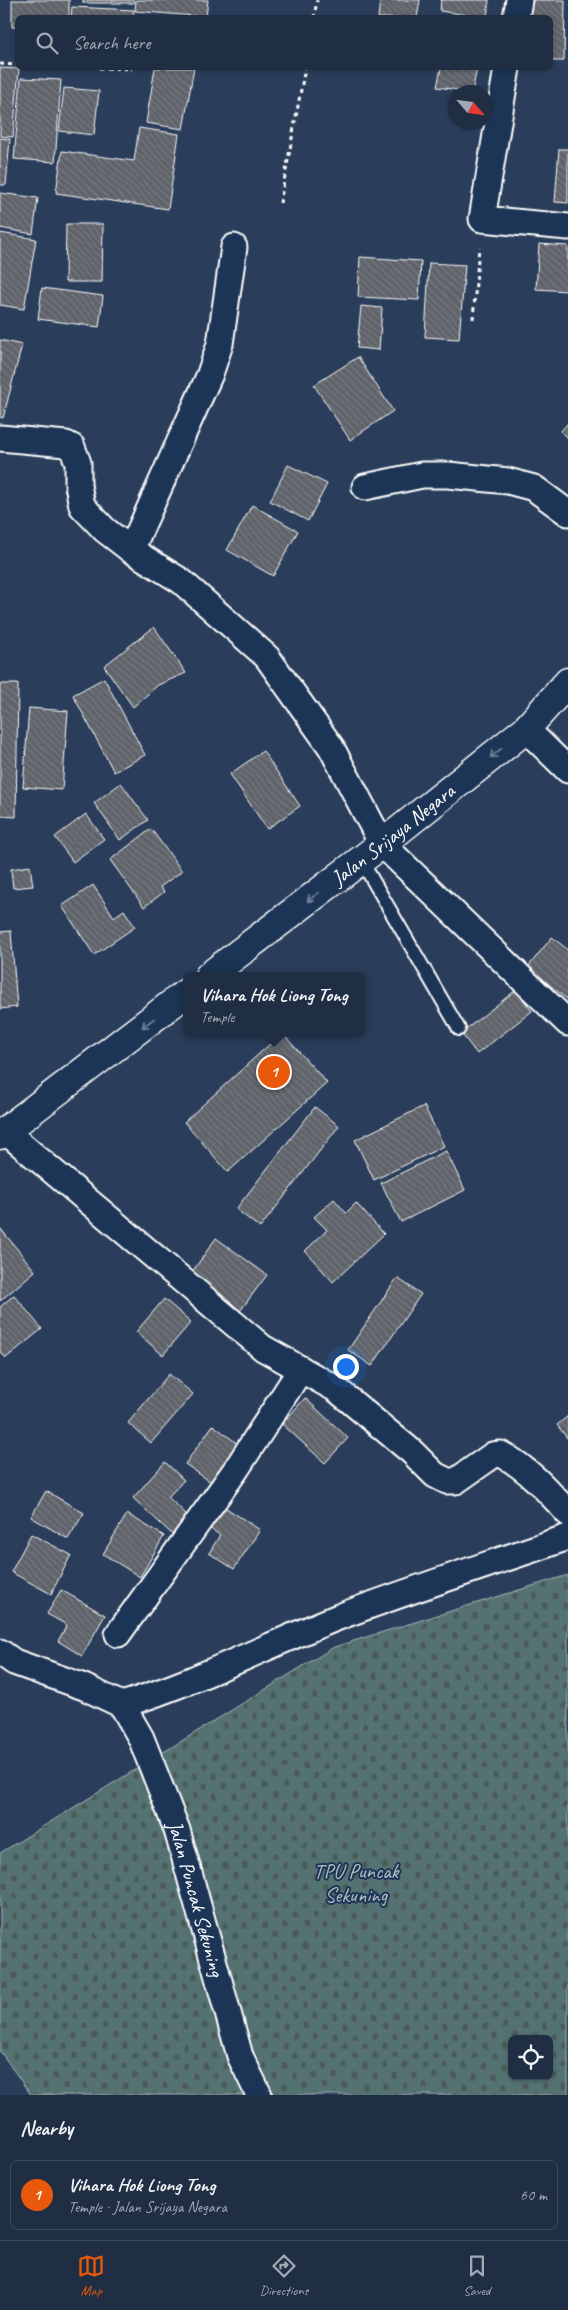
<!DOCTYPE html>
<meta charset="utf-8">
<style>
body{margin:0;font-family:Caveat,sans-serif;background:#28364b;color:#f1f3f6}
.controls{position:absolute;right:15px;bottom:15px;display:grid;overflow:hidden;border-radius:8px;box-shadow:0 1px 4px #0004}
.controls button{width:45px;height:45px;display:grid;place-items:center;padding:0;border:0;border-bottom:1px solid #3d4a5d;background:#202e44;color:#f1f3f6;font:25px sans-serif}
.compass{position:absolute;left:448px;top:85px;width:45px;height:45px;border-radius:50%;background:#202e44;box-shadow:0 1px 4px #0004;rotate:118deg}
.you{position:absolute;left:345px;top:1366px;width:18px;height:18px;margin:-12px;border:4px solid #fff;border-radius:50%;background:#1a73e8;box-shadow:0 0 0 8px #1a73e833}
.badge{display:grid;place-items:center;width:32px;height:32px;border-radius:50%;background:#ea580c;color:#fff;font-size:16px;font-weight:700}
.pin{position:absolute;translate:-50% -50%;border:2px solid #fff;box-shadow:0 1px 5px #0006}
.popup{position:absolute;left:183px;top:972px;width:182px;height:65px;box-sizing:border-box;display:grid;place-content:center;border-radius:8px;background:#202e44;filter:drop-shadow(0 1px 4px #0005);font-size:16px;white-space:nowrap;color:#a2a8b2}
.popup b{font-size:19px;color:#f1f3f6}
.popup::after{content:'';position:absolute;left:50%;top:100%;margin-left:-10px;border:10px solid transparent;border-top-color:#202e44}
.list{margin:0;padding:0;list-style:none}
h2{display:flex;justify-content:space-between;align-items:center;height:65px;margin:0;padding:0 20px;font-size:21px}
h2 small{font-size:16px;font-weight:400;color:#a2a8b2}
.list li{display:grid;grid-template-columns:32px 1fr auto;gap:15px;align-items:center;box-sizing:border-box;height:70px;margin:0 10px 10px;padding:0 10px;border:1px solid #3d4a5d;border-radius:8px}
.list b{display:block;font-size:19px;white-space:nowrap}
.list p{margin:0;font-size:16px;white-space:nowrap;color:#a2a8b2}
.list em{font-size:16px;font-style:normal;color:#a2a8b2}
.icon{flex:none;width:28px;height:28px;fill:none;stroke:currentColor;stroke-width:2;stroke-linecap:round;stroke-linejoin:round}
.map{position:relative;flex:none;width:568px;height:2095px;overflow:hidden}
.search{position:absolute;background:#202e44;box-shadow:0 1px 4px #0004;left:15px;right:15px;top:15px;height:55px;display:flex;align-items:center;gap:12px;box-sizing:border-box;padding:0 18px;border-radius:8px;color:#a2a8b2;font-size:19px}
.sheet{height:145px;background:#202e44}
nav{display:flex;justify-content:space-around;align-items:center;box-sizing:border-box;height:70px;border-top:1px solid #3d4a5d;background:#202e44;font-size:14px;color:#a2a8b2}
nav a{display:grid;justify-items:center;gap:2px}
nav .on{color:#ea580c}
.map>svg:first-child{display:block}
.cemetery{fill:url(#cemetery-stones);stroke:#a8b8b8;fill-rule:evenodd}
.building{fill:url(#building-back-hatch);stroke:#fff}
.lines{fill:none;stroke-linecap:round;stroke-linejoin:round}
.service-casing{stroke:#fff;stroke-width:16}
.minor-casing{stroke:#fff;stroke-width:29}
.secondary-casing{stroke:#fff;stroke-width:31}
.path{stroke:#fff;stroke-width:3;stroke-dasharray:4 4;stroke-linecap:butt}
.service{stroke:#1d3557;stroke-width:12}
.minor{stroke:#1d3557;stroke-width:25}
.secondary{stroke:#1d3557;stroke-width:28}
.oneway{stroke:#6c7c92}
.labels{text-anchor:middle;stroke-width:4;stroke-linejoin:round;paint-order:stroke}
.street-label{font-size:21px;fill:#fff;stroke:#1d3557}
.park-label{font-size:21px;fill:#b1c0bf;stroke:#1d3557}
</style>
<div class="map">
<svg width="568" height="2095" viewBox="0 0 568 2095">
<defs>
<pattern id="cemetery-stones" width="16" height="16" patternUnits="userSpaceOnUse" patternTransform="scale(1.25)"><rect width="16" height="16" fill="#527271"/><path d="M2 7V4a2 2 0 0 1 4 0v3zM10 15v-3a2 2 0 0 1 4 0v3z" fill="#4e5959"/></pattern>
<pattern id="building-back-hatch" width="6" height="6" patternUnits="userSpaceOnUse" patternTransform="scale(1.25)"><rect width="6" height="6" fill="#5e6269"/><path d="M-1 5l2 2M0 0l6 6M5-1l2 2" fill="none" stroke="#767a80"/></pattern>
</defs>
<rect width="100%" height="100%" fill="#2a3e5b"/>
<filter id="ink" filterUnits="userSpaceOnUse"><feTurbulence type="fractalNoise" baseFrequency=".02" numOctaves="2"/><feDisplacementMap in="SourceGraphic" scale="10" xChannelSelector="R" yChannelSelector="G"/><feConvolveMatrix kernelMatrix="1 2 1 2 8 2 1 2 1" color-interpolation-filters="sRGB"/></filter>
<g filter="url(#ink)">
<path class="cemetery" d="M568,1575v520h-537l-31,-44v-198l334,-206zM512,2039h37v37h-37z"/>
<path class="building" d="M12,0h57v18h-51v9h-6z
M83,0h51v3h-51z
M136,0h72l-2,17 -71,-6z
M380,0h40l-3,18h-39z
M441,0h48l-2,18 -47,-7z
M526,0h39l-1,61h-14v-43h-24z
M72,7l62,3 -1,8h-62z
M0,68l19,1 -6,68 -13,-1z
M155,68h39l-11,61 -37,-6z
M441,68h36l-5,24 -35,-5z
M21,78l40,2 -6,82 -41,-3z
M64,88l35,3 -5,44 -35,-4z
M139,128l40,6 -11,75 -112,-16 6,-42 72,10z
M0,138l10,1 -4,46h-6z
M559,149h9v54l-13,-1z
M0,193l38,5 -5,36 -33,-6z
M66,224h37l-1,58h-37z
M0,233l36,6 -12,70 -24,-4z
M539,244l29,2v45l-32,-2z
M360,257l61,4 -2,39 -61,-3z
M429,263l36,2 -6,74 -34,-2z
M42,288l61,8 -4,31 -61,-8z
M361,306l21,2 -3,42 -22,-2z
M0,340l22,5 -19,73 -3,-1z
M358,357l35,54 -43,29 -36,-55z
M568,423v15l-7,-7z
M288,465l39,19 -19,37 -38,-20z
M252,505l46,26 -25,45 -46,-26z
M154,627l32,46 -28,12 -25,22 -29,-41z
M104,678l41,77 -31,17 -41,-77z
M0,684h18l-2,133 -16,-1z
M29,708l39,3 -6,79 -39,-3z
M263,751l37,55 -33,23 -37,-55z
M121,783l27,37 -28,20 -26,-37z
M86,814l18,25 -31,23 -18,-25z
M151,829l31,42 -22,16 4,5 -20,15 -34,-47z
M30,866l3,20 -20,2 -2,-19z
M93,885l21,32 10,-7 11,17 -41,28 -32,-49z
M11,931l6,76 -17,2v-77z
M552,937l16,13v50l-40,-33z
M516,990l16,21 -55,43 -16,-21z
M282,1033l45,50 -99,89 -44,-50z
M424,1106l20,40 -70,34 -19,-40z
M315,1107l24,19 -79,102 -24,-19z
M446,1151l19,39 -64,32 -20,-39z
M334,1199l12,14 10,-10 28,31 -51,48 -28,-31 22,-21 -13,-13z
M0,1228l35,43 -35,30z
M216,1238l51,37 -27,36 -50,-36z
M397,1278l24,16 -49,72 -24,-16z
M14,1295l28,34 -36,29 -6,-6v-45z
M164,1299l27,23 -28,33 -27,-23z
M169,1374l24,20 -42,49 -23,-20z
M305,1398l43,40 -23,25 -43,-39z
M568,1416v23l-11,-14z
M213,1425l25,19 -27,38 -26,-18z
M165,1462l19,18 -16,17 22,21 -17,17 -40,-37z
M46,1491l38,22 -16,26 -37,-22z
M220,1504l40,26 -26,39 -25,-16 11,-18 -14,-9z
M127,1514l37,22 -24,41 -37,-23z
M31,1534l40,21 -20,39 -40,-22z
M61,1590l44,25 -23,41 -24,-15 9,-16 -20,-11z"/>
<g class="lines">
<g class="service-casing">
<path id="service" d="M361,860l98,169"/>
</g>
<g class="minor-casing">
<g id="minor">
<path d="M516,18l3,-18"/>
<path d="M507,68l-25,151 86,8"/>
<path d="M0,438l66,6 6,3 6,16v22l4,21 23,24 26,20 50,31 86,76 64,90 51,97 186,179"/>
<path d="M365,487l57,-12h26l60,6 26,7 34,25"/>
<path d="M131,550l79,-176 10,-30 14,-97"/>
<path d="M526,729l42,41"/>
<path d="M5,1131l258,217 73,41 76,63 23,23 12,6h9l37,-26 8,-1c27,14 47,37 67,59"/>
<path d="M118,1634l119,-166 64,-99"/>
<path d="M0,1652l14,10 70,25 38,18c74,-23 142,-58 214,-87 76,-29 155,-54 232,-81"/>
<path id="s1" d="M122,1705l19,33 36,92 63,226 19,39"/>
</g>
</g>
<g class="secondary-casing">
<g id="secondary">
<path id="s2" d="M209,976l173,-132 144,-115 42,-47"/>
<path d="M0,1135l186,-142"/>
</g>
</g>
<path class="path" d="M314,18l3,-18
M0,64l18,1
M99,68l33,1
M280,203l25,-135
M473,319l6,-72"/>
<use href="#service" class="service"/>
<use href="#minor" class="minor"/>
<use href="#secondary" class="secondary"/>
</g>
<defs><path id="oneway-shaft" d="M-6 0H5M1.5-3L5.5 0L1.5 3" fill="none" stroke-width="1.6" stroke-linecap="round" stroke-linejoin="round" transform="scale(1.25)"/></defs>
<g class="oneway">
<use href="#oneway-shaft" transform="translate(496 753) rotate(141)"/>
<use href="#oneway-shaft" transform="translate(313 897) rotate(143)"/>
<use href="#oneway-shaft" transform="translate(148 1023) rotate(143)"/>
</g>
</g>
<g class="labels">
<g class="street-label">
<text dy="7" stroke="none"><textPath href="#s2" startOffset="232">Jalan Srijaya Negara</textPath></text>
<text dy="7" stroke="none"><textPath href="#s1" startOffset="208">Jalan Puncak Sekuning</textPath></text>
</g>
<g class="park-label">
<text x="356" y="1878">TPU Puncak<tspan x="356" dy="24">Sekuning</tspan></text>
</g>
</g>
</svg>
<div class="controls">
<button><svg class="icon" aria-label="locate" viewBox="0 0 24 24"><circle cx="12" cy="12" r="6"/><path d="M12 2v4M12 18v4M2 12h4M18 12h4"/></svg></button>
</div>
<svg class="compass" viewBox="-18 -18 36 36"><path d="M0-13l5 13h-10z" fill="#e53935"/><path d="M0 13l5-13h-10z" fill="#a2a8b2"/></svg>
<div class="you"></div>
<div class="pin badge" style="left:274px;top:1072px">1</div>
<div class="popup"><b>Vihara Hok Liong Tong</b>Temple</div>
<div class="search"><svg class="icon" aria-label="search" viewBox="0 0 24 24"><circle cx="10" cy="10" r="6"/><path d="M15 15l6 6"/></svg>Search here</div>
</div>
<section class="sheet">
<h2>Nearby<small></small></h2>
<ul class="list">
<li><span class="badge">1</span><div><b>Vihara Hok Liong Tong</b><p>Temple · Jalan Srijaya Negara</p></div><em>60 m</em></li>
</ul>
</section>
<nav>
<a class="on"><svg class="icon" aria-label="map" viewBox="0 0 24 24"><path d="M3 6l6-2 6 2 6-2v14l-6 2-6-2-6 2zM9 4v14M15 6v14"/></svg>Map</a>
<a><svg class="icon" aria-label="directions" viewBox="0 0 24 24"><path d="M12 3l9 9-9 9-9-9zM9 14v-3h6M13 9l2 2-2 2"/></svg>Directions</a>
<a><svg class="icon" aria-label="saved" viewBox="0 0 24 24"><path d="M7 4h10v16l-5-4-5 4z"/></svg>Saved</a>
</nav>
